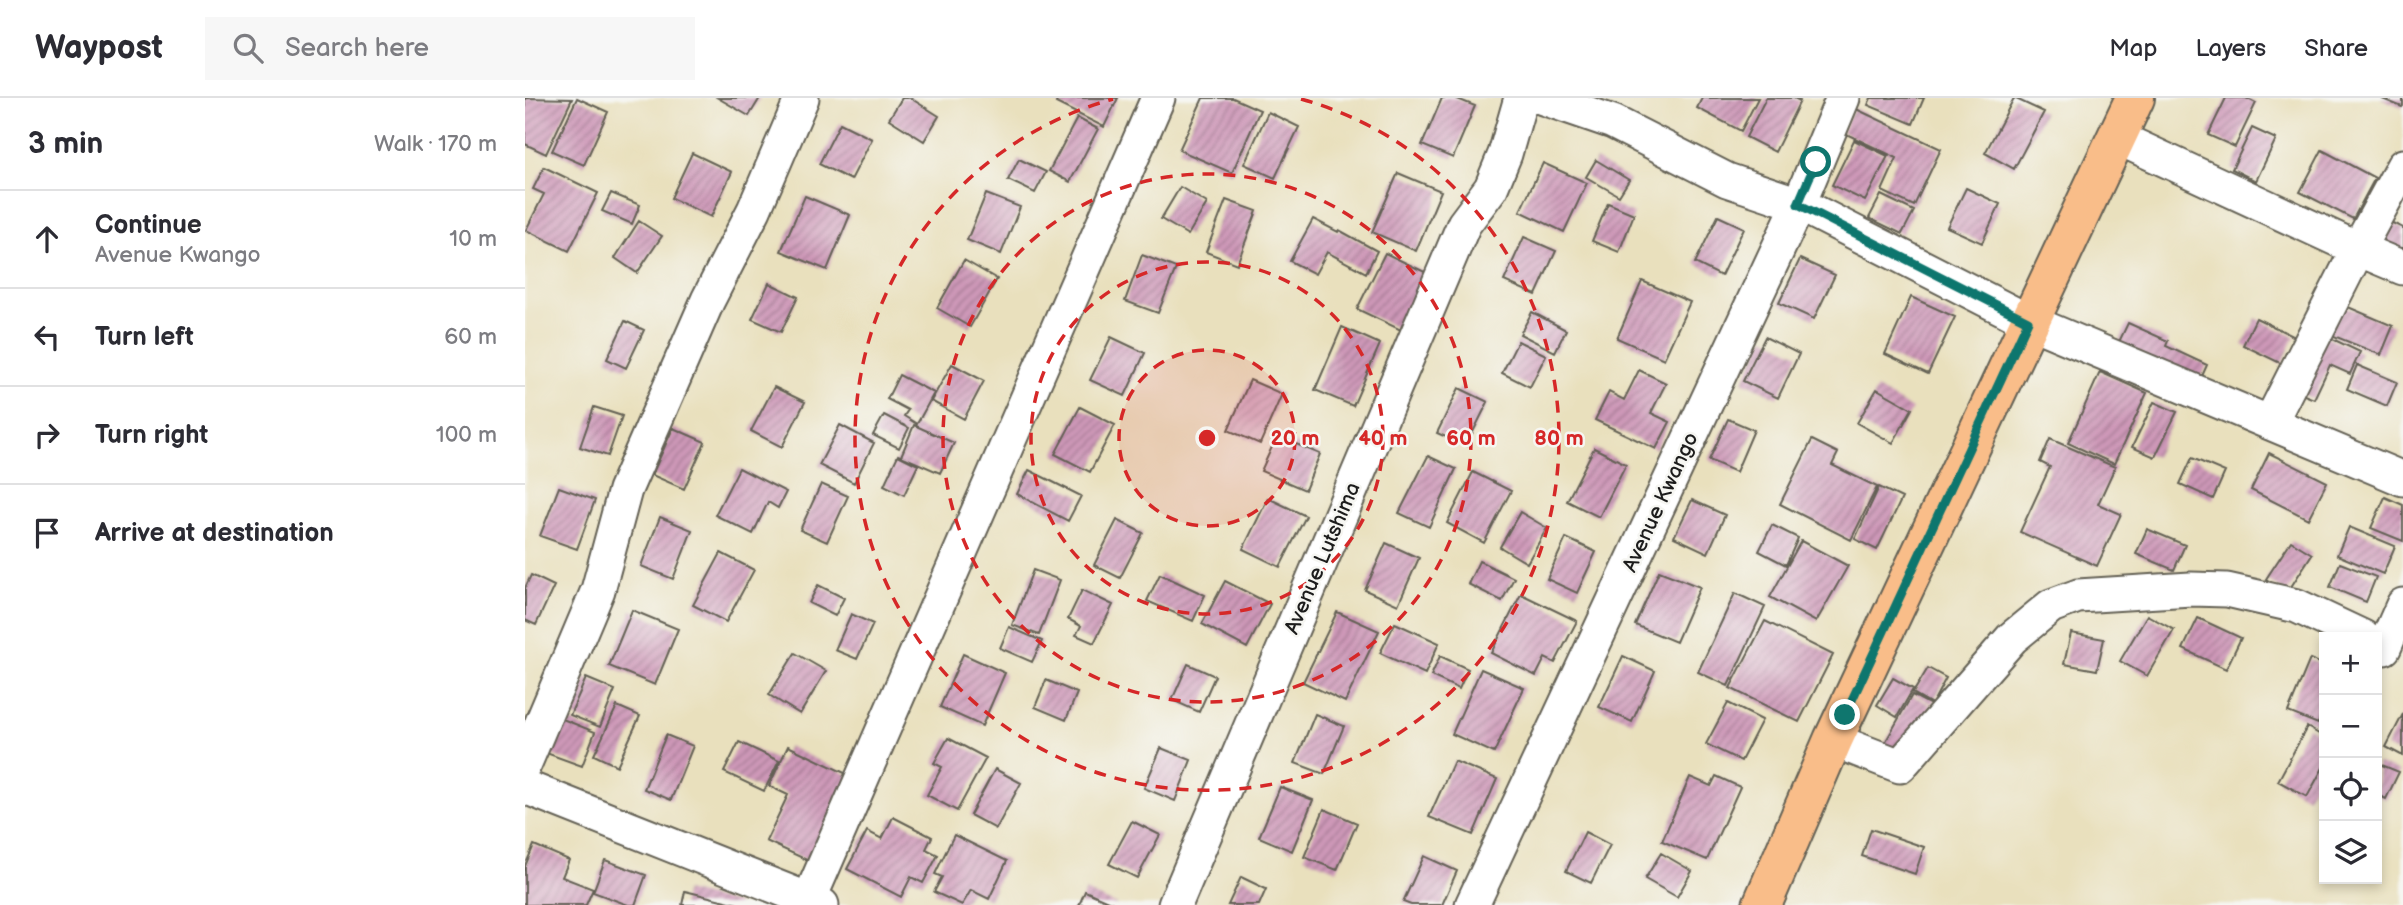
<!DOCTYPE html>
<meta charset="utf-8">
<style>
body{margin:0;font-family:"Balsamiq Sans",sans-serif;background:#f7f7f7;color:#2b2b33}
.controls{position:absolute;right:21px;bottom:21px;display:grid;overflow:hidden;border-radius:0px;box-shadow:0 4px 10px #0003}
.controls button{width:63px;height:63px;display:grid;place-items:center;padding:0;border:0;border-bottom:2px solid #e1e1e2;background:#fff;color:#2b2b33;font:35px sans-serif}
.stop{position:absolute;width:21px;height:21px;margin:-16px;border:5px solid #0f766e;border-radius:50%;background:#fff}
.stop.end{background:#0f766e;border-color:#fff;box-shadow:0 2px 7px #0008}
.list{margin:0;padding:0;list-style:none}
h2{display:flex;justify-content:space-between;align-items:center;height:91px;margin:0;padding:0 28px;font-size:30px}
h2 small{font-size:23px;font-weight:400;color:#7c7c81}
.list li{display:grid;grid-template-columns:46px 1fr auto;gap:21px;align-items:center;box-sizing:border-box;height:98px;padding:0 28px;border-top:2px solid #e1e1e2}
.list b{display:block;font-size:26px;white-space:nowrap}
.list p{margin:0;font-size:23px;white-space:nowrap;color:#7c7c81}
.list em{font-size:23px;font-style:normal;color:#7c7c81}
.icon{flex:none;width:38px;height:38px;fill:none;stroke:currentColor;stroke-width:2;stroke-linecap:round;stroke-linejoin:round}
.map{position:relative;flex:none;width:1878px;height:807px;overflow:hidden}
header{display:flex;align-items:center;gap:42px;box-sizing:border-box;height:98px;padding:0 35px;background:#fff;border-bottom:2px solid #e1e1e2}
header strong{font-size:33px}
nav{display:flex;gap:38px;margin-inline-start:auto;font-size:24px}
.search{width:490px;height:63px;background:#f7f7f7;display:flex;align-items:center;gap:18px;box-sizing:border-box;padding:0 24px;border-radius:0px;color:#7c7c81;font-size:26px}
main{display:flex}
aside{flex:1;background:#fff}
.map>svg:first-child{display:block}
.building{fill:url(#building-hatch)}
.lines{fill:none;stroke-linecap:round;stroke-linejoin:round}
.minor-casing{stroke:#646154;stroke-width:37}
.major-casing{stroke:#646154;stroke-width:42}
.minor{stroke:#fff;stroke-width:33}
.major{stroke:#f9bd89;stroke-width:38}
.route{stroke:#0f766e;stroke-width:9}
.ring{fill:none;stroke:#d62828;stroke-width:3.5;stroke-dasharray:12 9}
.labels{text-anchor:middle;stroke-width:5;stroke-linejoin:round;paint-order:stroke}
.street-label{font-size:21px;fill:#1c1c1c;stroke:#f6f6f2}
.centre{fill:#d62828;stroke:#f6f6f2;stroke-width:3.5}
.ring-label{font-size:21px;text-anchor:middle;font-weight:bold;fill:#d62828;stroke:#f6f6f2;stroke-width:5;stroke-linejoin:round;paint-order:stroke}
</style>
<header>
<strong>Waypost</strong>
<div class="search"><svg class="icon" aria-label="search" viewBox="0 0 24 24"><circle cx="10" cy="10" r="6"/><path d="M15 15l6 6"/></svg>Search here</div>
<nav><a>Map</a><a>Layers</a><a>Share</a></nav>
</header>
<main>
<aside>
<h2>3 min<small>Walk · 170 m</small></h2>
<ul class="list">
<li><svg class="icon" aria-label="ahead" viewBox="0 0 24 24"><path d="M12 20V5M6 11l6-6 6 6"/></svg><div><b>Continue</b><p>Avenue Kwango</p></div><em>10 m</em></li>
<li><svg class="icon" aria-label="left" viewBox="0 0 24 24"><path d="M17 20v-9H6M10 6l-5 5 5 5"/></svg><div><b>Turn left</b></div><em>60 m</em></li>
<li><svg class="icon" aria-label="right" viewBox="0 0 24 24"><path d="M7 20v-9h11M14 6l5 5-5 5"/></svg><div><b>Turn right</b></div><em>100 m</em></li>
<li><svg class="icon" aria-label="arrive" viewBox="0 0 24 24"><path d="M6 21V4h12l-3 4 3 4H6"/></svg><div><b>Arrive at destination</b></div></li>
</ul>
</aside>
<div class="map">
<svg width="1878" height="807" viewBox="0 0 1878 807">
<defs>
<pattern id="building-hatch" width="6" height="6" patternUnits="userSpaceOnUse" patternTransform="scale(1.75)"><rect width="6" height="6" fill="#ce98b8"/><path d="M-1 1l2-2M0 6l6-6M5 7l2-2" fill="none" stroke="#a67b95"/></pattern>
</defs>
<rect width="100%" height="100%" fill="#f6f6f2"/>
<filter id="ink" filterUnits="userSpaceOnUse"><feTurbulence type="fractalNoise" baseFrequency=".0143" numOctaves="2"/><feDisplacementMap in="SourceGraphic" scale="14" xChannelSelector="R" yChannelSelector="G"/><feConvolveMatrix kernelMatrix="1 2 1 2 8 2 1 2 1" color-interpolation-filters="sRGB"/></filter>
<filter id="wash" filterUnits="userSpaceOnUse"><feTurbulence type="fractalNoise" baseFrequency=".00686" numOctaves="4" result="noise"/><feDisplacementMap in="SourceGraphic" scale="28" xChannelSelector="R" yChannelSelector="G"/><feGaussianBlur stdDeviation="1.57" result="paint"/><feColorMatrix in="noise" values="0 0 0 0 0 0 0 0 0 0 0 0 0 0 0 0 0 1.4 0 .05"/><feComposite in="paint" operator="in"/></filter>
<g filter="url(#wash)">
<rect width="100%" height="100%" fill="#e9e0bd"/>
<g id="blocks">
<path class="building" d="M0,0l47,1 -26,55 -21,-10z
M52,0l31,14 -24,53 -32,-14z
M193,0h42l-11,18z
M377,0h8l29,18 -15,25 -35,-22z
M533,0h60l-14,29 -48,-24z
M678,0h30l27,12 -28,63 -53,-23z
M917,0h13l20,8 -22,52 -31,-13z
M1177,0h56l-17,33 -44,-23z
M1241,0h28l6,3 -25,51 -29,-15z
M1346,0h53l-11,26 -45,-19z
M1489,0l30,14 -30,57 -29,-16z
M1701,0h20l10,5 -21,44 -27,-12z
M1855,0h23v8l-1,1z
M1329,10l87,41 -27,57 -32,-15 15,-33 -55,-26z
M743,14l31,15 -24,51 -31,-14z
M552,20l21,11 -28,53 -21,-11z
M315,25l32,16 -21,41 -32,-16z
M1727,30l24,11 -20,42 -24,-12z
M1329,42l34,16 -23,45 -33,-16z
M1797,52l53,28 -22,41 -53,-27z
M167,55l40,19 -21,45 -40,-19z
M494,61l27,13 -11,21 -27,-13z
M1071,62l33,20 -10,16 -33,-19z
M1018,65l44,20 -23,49 -44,-21z
M19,69l54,26 -29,58 -43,-21 18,-36 -11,-5z
M873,75l43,18 -25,60 -44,-19z
M655,89l27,16 -19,32 -27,-16z
M1441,90l34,16 -18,39 -35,-16z
M86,95l29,12 -8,19 -30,-13z
M461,96l34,13 -19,47 -34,-14z
M1356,97l33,16 -12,23 -33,-16z
M280,98l45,19 -23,55 -46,-19z
M701,102l31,11 -20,53 -31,-12z
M1083,105l26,11 -15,38 -27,-11z
M1193,118l26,12 -23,48 -26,-13z
M788,121l25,13 1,-2 38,21 -11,22 -39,-21 -12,22 -25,-13z
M1861,122l17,8v23l-26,-12z
M114,123l23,15 -25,37 -22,-15z
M999,139l32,14 -20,44 -32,-14z
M860,155l46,22 -28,56 -46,-22z
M617,157l34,13 -18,45 -33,-12z
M1275,161l35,16 -21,44 -35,-16z
M439,162l33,19 -27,48 -33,-19z
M1117,183l48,21 -26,57 -47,-21z
M244,185l29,14 -17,35 -29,-13z
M1386,199l44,20 -27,57 -43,-20z
M1816,206l52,22 -12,29 -52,-21z
M1007,214l34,18 -11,22 -35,-18z
M1731,220l39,19 -13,27 -39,-19z
M100,223l19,9 -18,38 -19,-9z
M1603,225l40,18 -2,5 41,19 -8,18 -82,-37z
M817,229l38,17 -27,62 -38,-16z
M1797,236l38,18 -10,22 -20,-9 -16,34 -20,-8z
M586,239l34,16 -20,43 -35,-16z
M1240,239l34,17 -21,44 -35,-17z
M993,243l28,14 -16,32 -28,-14z
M427,266l32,17 -20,38 -33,-18z
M1832,267l40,17 -10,24 -40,-17z
M1114,272l27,13 -15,30 19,9 -14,27 -61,-29 14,-28 15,8z
M1575,274l47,21 -33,71 -46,-21z
M374,277l35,18 -17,31 -13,-8 4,-6 -21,-11z
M725,282l32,14 -22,50 -32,-14z
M249,289l31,15 -23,45 -31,-16z
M934,290l29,14 -22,44 -29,-13z
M1352,291l35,20 -19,34 -36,-20z
M1629,304l23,10 -22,45 -23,-10z
M69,309l28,9 -14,40 -28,-9z
M555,309l35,18 -25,47 -35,-18z
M359,317l25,13 -10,20 -26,-13z
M1203,321l26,11 -18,42 -27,-12z
M315,327l34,18 -20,40 -35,-18z
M389,327l40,18 -14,30 -39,-17z
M148,330l32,14 -21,47 -32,-14z
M752,338l43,18 -15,36 -44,-19z
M1525,341l65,28 -17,37 23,10 -24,52 -77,-34 30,-65 -10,-5z
M1287,342l26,13 -6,12 45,22 -26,53 -71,-36z
M1069,350l32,16 -27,53 -32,-16z
M1744,355l58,29 -19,37 -57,-29z
M373,357l20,10 -14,30 -20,-10z
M903,358l28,13 -27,58 -30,-14z
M1667,360l33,14 -12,27 -33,-15z
M214,370l47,24 -8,16 -10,-6 -15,32 -38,-19z
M504,372l52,26 -13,25 -51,-27z
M948,374l38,19 -27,52 -37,-20z
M296,386l27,12 -21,46 -27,-12z
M34,389l36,13 -18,49 -37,-13z
M1354,389l23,11 -25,52 -22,-11z
M1860,399l18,8v36l-32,-13z
M743,400l38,18 -26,51 -37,-18z
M1167,402l33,15 -17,38 -34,-16z
M995,414l27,16 -20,35 -27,-16z
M135,419l32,13 -19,49 -32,-13z
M592,422l26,13 -23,45 -26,-13z
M1247,427l26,13 -12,27 -27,-14z
M1824,429l46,19 -12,28 -46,-19z
M1622,431l38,16 -11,25 -38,-16z
M1041,440l30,14 -19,41 -30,-14z
M1276,443l47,25 -32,56 -46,-25z
M1766,443l21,13 -25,39 -21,-14z
M861,445l33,15 -21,47 -33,-15z
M196,455l33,17 -28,52 -33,-17z
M954,463l35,17 -12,23 -34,-17z
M1815,465l36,14 -10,25 -36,-15z
M508,472l27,10 -21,55 -27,-10z
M1134,473l41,16 -24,55 -41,-17z
M635,476l45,21 -12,26 -46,-20z
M6,477l23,11 -18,39 -11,-5v-32z
M700,483l45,23 -23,44 -45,-24z
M293,487l26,13 -9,18 -26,-13z
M557,492l31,15 -19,38 -18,-8 5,-9 -13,-7z
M1210,495l30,14 -37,79 -30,-14z
M996,496l56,27 -22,42 -10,-5 -9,18 -45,-23z
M107,512l46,19 -23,56 -46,-19z
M812,514l42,19 -34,71 -42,-20z
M326,516l22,10 -16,35 -22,-9z
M1622,517l27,15 -27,46 -27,-15z
M1673,520l43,20 -15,31 -43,-20z
M1240,523l68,34 -34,67 -69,-34z
M870,525l44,20 -14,31 -45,-21z
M484,529l33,14 -10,21 -32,-14z
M1546,535l33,6 -7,31 -33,-6z
M270,555l31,18 -26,43 -31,-19z
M438,556l42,19 -23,53 -42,-19z
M915,558l28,13 -9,20 -28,-13z
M1098,558l32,15 -23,51 -33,-15z
M1785,561l14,6v46l-6,13 -30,-12z
M663,566l27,12 -16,36 -27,-12z
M1403,570l18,10 -14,26 -19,-11z
M956,571l43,19 -30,65 -42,-19z
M61,580l29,12 -15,37 -30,-12z
M1368,580l20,11 -16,28 -20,-12z
M521,582l31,13 -11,27 -31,-13z
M1387,597l19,10 -29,53 -20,-10z
M1203,605l34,17 -21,41 -35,-17z
M92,608l23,10 -23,50 -23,-11z
M790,616l29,12 -20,48 -29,-11z
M1878,616v42l-17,-9z
M35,620l35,14 -13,34 -36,-13z
M1782,629l17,10v29l-17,31 -29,-16z
M141,637l27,11 -22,54 -27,-11z
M423,640l38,20 -29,53 -30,-16 15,-28 -8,-4z
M214,644l40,19 -15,30 -40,-19z
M263,648l63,30 -40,86 -45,-21 22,-46 -19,-9z
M636,650l30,12 -16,41 -31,-13z
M929,663l43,18 -24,56 -44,-18z
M1852,665l22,9 -13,27 -9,-4z
M470,671l26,14 -25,46 -26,-14z
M1191,678l24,11 -33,73 -45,-19 28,-64 21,9z
M755,689l33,13 -21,51 -33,-14z
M799,711l33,14 -20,47 -33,-13z
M368,719l39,20 -6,12 12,6 -15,28 -12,-6 -10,20 -54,-28 20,-38 15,8z
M607,723l28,14 -23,43 -28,-14z
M1346,731l53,18 -9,27 -53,-18z
M1060,734l25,13 -19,38 -25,-12z
M429,737l53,26 -18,38 -18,-9 -9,15 -28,-13 8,-15 -7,-3z
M9,747l35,15 -7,17 31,12 -7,16h-61v-39z
M1136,755l31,18 -15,26 -32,-18z
M899,758l33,15 -15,34h-31l-8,-3z
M80,762l41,15 -11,30h-7l-35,-13z
M716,779l25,12 -7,16h-31z
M160,793l53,13v1h-56z
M560,793l32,14h-38z"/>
</g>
</g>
<g filter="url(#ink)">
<use href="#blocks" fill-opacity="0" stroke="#646154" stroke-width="2"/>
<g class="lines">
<g class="minor-casing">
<path id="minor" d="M1018,0l70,24 114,58 72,24 229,117 375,158
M1591,39l242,112 45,19
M1745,325l88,-174 45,-83
M1859,550l19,-43
M1308,642l67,26 112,-128 39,-32 27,-10 113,-7 36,1 70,16 66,31
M0,665l73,-173 27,-100 83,-190 46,-90 48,-112
M0,689l297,118
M284,802l349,-802
M650,807l289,-681 27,-36 14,-34 16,-56
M947,807l327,-701 44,-106"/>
</g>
<g class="major-casing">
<path id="major" d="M1237,807l71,-165 302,-642"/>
</g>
<use href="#minor" class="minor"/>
<use href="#major" class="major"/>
</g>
</g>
<g class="lines" filter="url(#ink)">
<path class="route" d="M1291,64l-18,42 230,117 -183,394"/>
</g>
<circle cx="682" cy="340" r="88" fill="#d62828" fill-opacity=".12"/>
<g class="ring">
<circle cx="682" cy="340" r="88"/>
<circle cx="682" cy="340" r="176"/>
<circle cx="682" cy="340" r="264"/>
<path d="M776 1A352 352 0 1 1 588 1"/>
</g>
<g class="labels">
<g class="street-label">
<text transform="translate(1135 404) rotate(-65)" y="7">Avenue Kwango</text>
<text transform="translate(797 460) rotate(-67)" y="7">Avenue Lutshima</text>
</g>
</g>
<circle cx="682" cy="340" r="10" class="centre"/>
<g class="ring-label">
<text x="770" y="347">20 m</text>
<text x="858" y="347">40 m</text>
<text x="946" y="347">60 m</text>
<text x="1034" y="347">80 m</text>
</g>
</svg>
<div class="controls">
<button>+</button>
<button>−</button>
<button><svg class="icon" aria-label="locate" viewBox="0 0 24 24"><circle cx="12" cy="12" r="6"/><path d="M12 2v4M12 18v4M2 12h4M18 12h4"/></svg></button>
<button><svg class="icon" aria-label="layers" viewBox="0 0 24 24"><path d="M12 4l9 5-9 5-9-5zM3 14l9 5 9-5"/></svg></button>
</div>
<div class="stop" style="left:1291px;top:64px"></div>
<div class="stop end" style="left:1320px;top:617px"></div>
</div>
</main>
